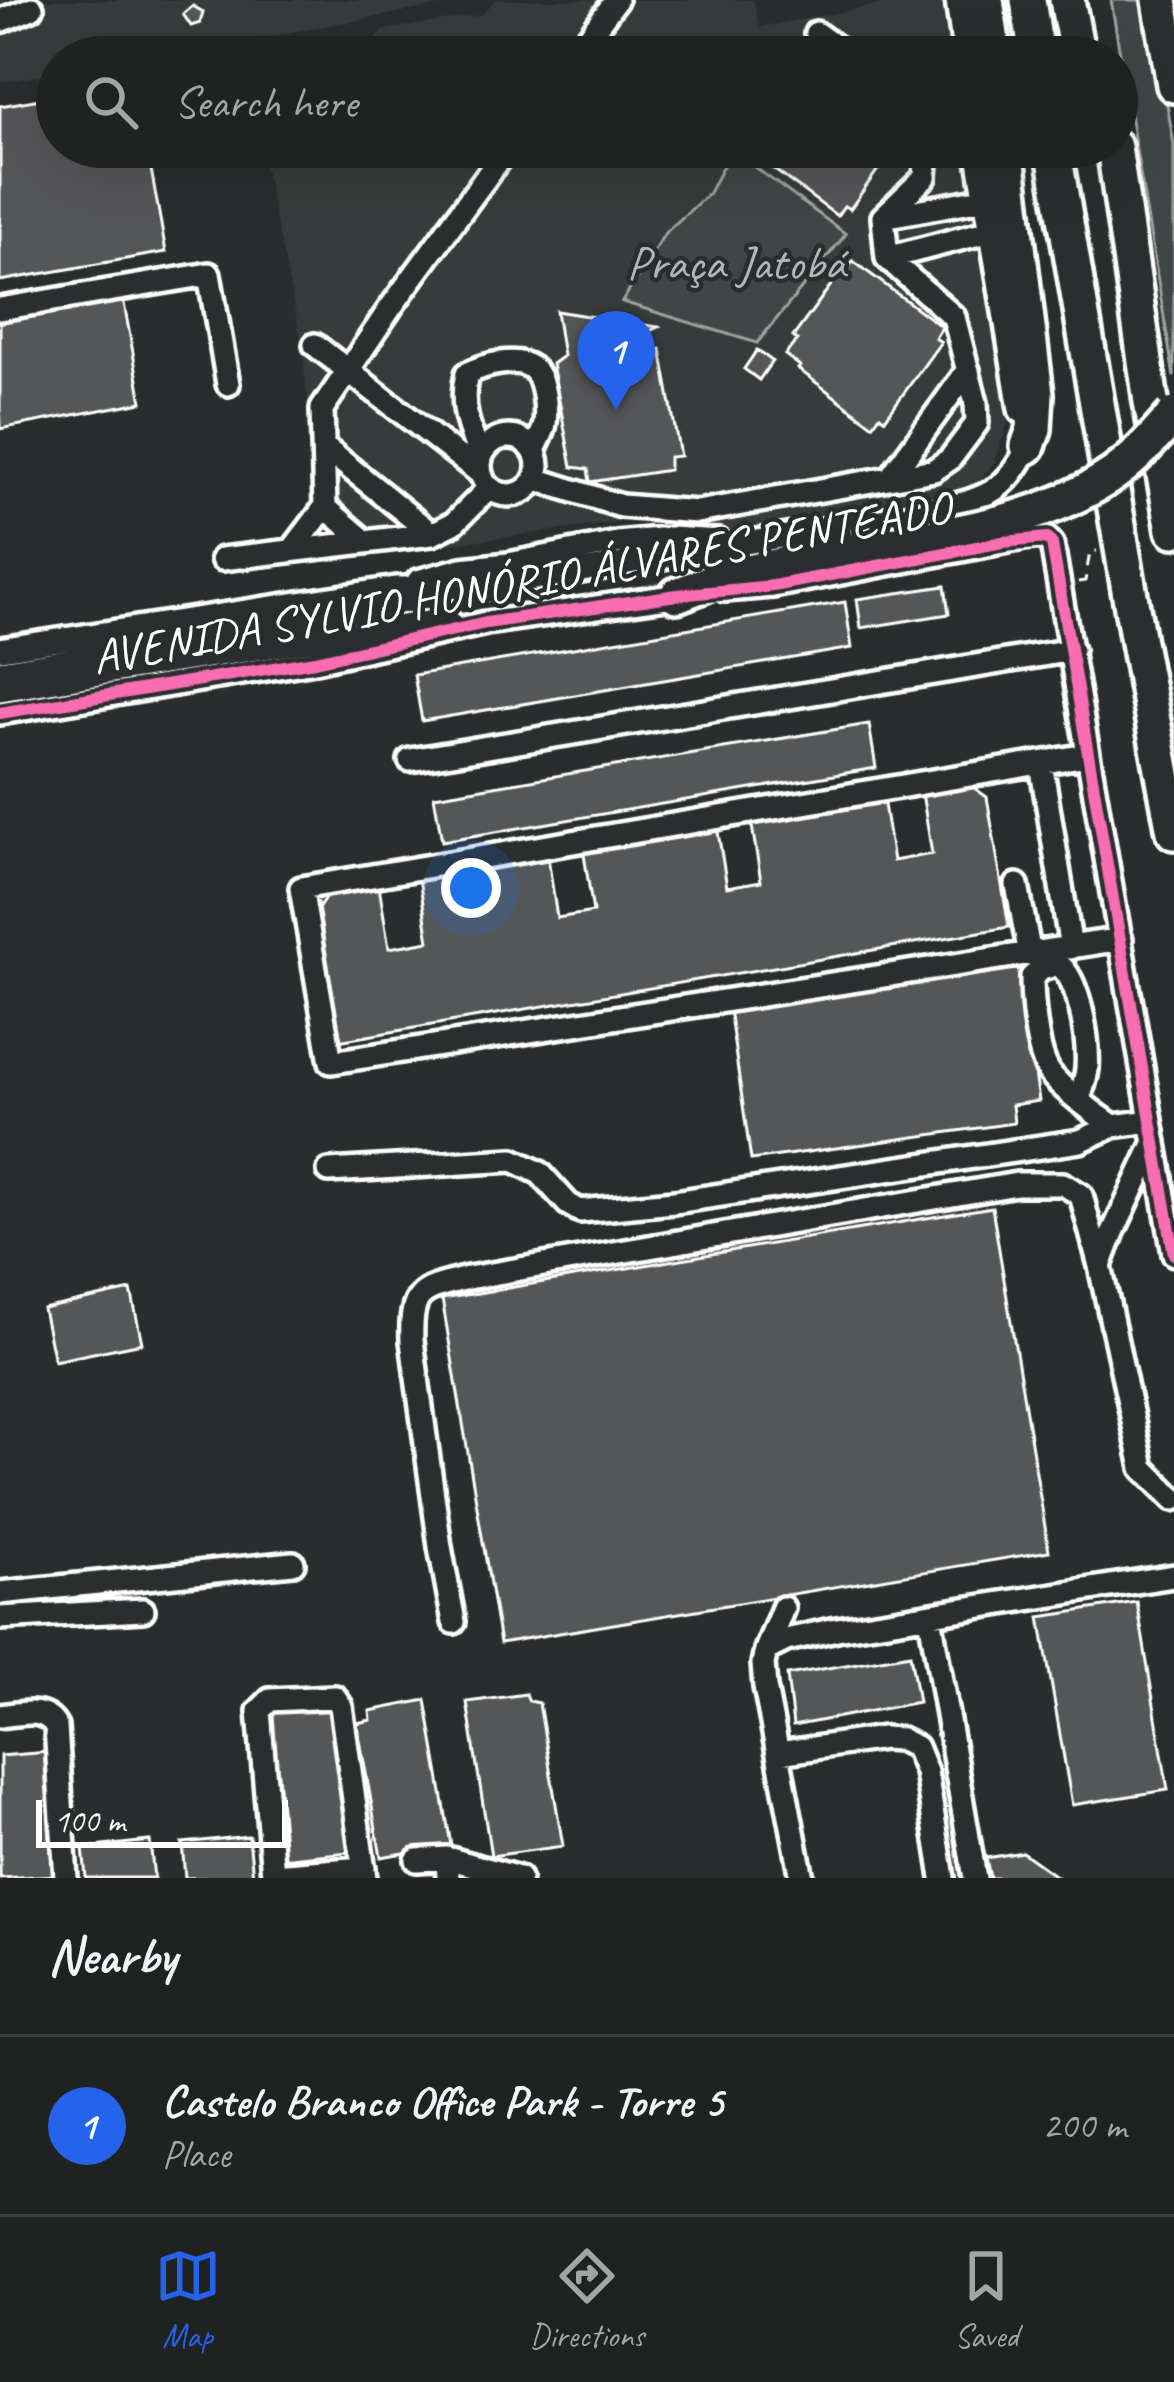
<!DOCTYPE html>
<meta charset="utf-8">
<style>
body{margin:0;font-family:Caveat,sans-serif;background:#2d2f2f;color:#f1f3f6}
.scale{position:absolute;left:36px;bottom:30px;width:252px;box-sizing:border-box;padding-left:12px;border:6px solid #fff;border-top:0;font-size:33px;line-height:42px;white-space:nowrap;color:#fff;-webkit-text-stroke:9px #2a2d2e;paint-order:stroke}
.you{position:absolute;left:471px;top:888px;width:42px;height:42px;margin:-30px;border:9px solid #fff;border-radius:50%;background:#1a73e8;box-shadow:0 0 0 18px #1a73e833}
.badge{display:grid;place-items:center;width:78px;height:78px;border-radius:50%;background:#2563eb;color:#fff;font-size:39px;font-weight:700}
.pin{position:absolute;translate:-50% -99px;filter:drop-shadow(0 3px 6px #0008)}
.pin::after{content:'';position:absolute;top:63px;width:42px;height:36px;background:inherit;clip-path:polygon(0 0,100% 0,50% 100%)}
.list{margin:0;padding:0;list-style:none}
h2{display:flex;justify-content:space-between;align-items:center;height:156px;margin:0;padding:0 48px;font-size:51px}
h2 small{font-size:39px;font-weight:400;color:#a2a4a5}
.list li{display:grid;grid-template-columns:78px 1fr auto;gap:36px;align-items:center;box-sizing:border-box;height:180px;padding:0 48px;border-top:3px solid #3d3f40}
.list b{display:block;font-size:45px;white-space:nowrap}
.list p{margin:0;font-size:39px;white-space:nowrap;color:#a2a4a5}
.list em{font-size:39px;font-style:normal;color:#a2a4a5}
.icon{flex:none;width:66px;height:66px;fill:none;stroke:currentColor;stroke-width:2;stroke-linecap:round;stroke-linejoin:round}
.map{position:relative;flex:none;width:1174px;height:1878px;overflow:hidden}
.search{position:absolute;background:#202222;box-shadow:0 12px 48px #0002;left:36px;right:36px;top:36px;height:132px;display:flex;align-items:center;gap:30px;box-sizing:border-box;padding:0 42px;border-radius:66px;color:#a2a4a5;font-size:45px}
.sheet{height:336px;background:#202222}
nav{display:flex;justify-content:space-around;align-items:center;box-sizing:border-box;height:168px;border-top:3px solid #3d3f40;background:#202222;font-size:33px;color:#a2a4a5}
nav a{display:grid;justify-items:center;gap:6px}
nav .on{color:#2563eb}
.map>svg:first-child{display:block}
.built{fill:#373a3b}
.green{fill:#414445;stroke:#a0a2a2;stroke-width:3}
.building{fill:#555758;stroke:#fff;stroke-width:3}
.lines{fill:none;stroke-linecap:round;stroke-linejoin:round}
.minor-casing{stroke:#fff;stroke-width:30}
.major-casing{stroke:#fff;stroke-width:36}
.highway-casing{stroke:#fff;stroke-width:42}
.path{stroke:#fff;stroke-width:3;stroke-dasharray:12 9;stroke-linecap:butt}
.minor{stroke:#2a2d2e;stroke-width:21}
.major{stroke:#2a2d2e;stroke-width:27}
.highway{stroke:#2a2d2e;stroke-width:33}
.highway-bridge-casing{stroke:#fff;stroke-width:42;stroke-linecap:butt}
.highway-bridge{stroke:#2a2d2e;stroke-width:33}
.cycleway-casing{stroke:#2a2d2e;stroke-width:20}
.cycleway{stroke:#f96db3;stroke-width:12}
.labels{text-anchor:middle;stroke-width:9;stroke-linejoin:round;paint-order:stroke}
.park-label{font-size:48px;fill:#b3b4b5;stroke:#2a2d2e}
.street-label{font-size:48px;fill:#fff;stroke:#2a2d2e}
</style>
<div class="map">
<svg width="1174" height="1878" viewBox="0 0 1174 1878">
<rect width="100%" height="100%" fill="#2a2d2e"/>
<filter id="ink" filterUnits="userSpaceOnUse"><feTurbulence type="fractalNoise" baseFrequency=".00833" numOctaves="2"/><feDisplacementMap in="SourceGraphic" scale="24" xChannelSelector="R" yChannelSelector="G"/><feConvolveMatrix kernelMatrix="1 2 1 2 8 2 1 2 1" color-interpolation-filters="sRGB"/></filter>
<g filter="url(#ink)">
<path class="built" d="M0,0h470l-316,57h-97v16l-57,9z
M495,0h258l7,27 146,-27h36l10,57h-667l86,-12 13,-15 97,-15z
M260,147h707l44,265 -17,51 -22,24 -241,43 -70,-13 -337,43 -23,-222z"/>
<path class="green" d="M1111,0h38l25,145v232z
M731,150l115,84 -89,109 -135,-41 43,-69 44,-40z"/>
<path class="building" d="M193,6l10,6 -3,11 -9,3 -8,-12z
M57,96v51h90l19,105 -166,29v-175z
M748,147h146l-44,62 -6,-3 -7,10 -76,-56 2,-2z
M853,261l89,66 -7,11 6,4 -56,77 -5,-4 -7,10 -75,-56 2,-3 -15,-11 12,-15 -4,-3 46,-63 3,2z
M123,298l19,104 -142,27v-111z
M556,311l102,16 -14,7 5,18 12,-3 19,107 -11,1v13l-79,12 -2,-13 -16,-2 -20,-103 11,-8z
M757,350l15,11 -13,19 -15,-11z
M945,586l4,28 -88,14 -4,-29z
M845,602l7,46 -430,73 -8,-46z
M869,724l7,44 -434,73 -8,-45z
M970,785l17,12 22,130 -671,114 -22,-129 12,-18 51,-8 10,62 40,-7 -10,-63 129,-21 9,61 36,-6 -10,-64 134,-22 10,61 34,-6 -10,-61 132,-22 10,63 39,-7 -10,-61z
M1020,968l19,133 -27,4 2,18 -263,37 -22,-151z
M992,1207l57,344 -549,92 -58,-344z
M131,1290l11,53 -88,18 -11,-52z
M1137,1602l31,188 -96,15 -32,-188z
M910,1654l8,48 -125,24 -6,-51z
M526,1694l3,7 10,2 24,143 -72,10 -24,-154z
M426,1700l25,145 -70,12 -24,-134 14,-3 -1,-9z
M333,1703l16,149 -68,7 -16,-148z
M48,1752l11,123 -59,3v-122z
M249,1836l4,41 -68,1 -3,-35z
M150,1841l4,37h-68l-3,-30z
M1022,1852l35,25v1h-67l-4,-20z"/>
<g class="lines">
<g class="minor-casing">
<path id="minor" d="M0,21l32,-13
M816,33l33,24
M574,57l42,-57
M883,217l105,-19
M887,258l107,-28
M0,309l209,-35 19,110
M315,345l166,129
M480 466a29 29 0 1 1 58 0a29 29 0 1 1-58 0Z
M324,447l108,87
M481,459c-12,-30 -22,-53 -14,-85 15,-9 50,-18 65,-6 12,9 15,40 13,55 -1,9 -7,18 -11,27
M890,478l78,-108
M536,479l85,27 76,6 237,-42 16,-11 27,-36 -1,-20 -22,-86 -67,-59 -4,-41 42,-40 2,-30
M325,507l41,35
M293,549l32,-42 -3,-98 69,-102 117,-160
M222,559l210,-25 22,-11 35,-35
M418,581l44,-12 46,-5 109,-21 53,-5 49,3
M725,590l48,-4 251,-48c12,-1 20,-4 28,6l122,710
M0,649l397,-61 91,-1 445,-76c49,-13 73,-16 95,-65
M0,671l311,-51 114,-22
M0,690l433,-69 17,1
M0,713l315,-52 171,-38 202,-29
M1087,755l-786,133 30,174 790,-123
M410,760l662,-110
M1041,763l30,185
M1017,885l13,70
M1079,1099c3,-10 7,-20 8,-30 2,-27 -7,-90 -29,-105l-16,5 -10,8c0,24 4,73 16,93 9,16 49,45 65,56
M1155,1142l-42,90 -13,34 43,202 31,31
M329,1171l184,-11 27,13 28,31 12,7 94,-9 406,-61 33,-15 38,-5
M0,1593l293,-30
M930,1616l45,262
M0,1618l143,-8
M454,1622l-14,-75 -28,-206c-2,-52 10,-51 56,-63l549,-94h46l18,11 19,71
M766,1650l17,-42
M0,1716c20,-2 45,-10 56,11l10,151
M779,1753l104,-15 16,1 17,8 10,25 17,106
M447,1858l72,20
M417,1860l30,-2 1,20
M364,1868l-91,7 -14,-164 11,-11 65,-3 6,9 24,172
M802,1878l-37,-191 -2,-23 3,-14 20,-10 51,-11 337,-53"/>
</g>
<g class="major-casing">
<path id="major" d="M960,0l8,57
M980,147l43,262"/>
</g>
<g class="highway-casing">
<path id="highway" d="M986,0l8,57
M1028,0l9,57
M1067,0l11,57
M1160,0l14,85
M1006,147l30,247 -2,35 -6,17
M1053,147l85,495 36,190
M1114,147l37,255 23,128
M677,595l46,-18 131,-27"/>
</g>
<path class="path" d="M1078,582l7,-1 5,-29 7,-1"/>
<use href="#minor" class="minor"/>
<use href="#major" class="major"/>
<use href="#highway" class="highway"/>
<g class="highway-bridge-casing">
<path id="highway-bridge" d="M854,550c84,-14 179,-25 252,-71 26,-16 48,-41 68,-64"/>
</g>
<use href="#highway-bridge" class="highway-bridge"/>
<g class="cycleway-casing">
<path id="cycleway" d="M0,713l315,-52 171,-38 191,-28 96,-9 230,-44 44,-4 5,6 122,710"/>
</g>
<use href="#cycleway" class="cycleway"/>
</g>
</g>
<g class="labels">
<g class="park-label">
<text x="736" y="279">Praça Jatobá</text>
</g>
<g class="street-label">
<text transform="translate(521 581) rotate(-10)" y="17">AVENIDA SYLVIO HONÓRIO ÁLVARES PENTEADO</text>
</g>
</g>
</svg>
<div class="scale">100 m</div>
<div class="you"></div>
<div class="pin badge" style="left:616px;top:410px">1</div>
<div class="search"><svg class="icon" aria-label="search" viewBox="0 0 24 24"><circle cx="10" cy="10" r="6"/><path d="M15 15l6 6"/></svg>Search here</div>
</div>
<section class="sheet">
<h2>Nearby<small></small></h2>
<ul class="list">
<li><span class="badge">1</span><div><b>Castelo Branco Office Park - Torre 5</b><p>Place</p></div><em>200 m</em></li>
</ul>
</section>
<nav>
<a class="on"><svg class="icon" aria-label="map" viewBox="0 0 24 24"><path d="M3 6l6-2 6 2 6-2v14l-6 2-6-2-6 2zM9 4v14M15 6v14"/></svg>Map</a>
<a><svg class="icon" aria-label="directions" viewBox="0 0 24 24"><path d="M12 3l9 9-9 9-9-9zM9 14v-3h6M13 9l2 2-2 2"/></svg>Directions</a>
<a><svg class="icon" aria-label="saved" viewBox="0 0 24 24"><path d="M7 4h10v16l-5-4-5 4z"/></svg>Saved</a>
</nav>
